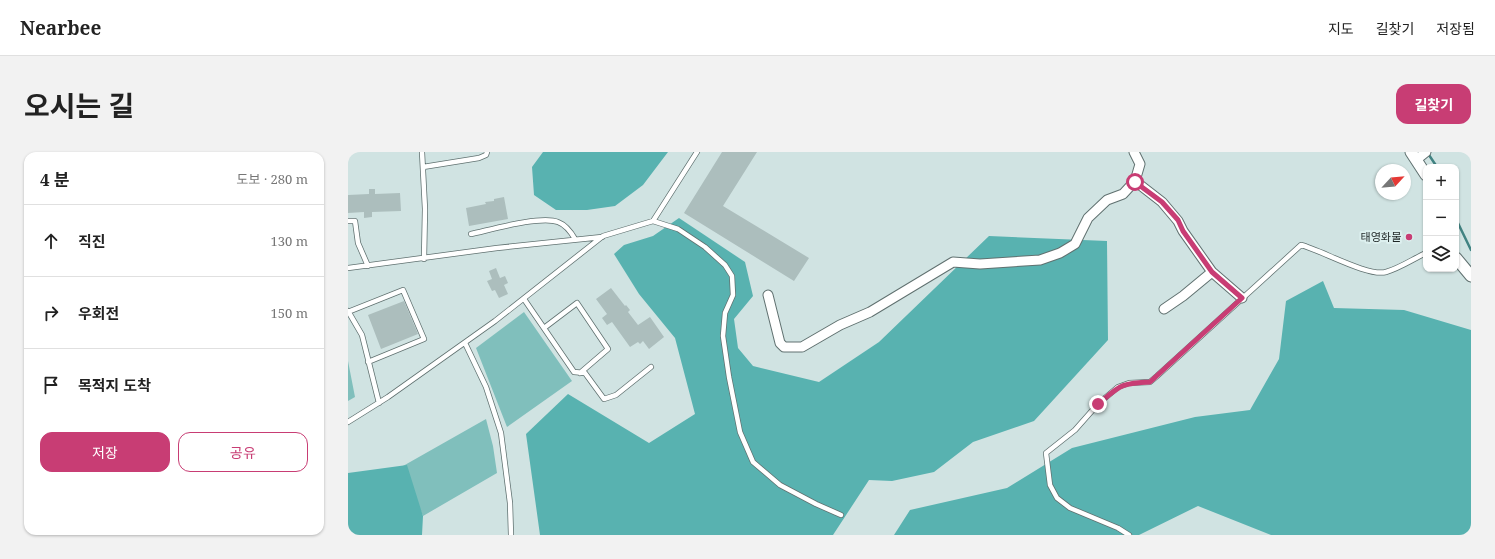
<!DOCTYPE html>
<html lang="ko">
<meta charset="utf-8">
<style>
body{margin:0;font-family:"Noto Serif","Noto Sans KR",serif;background:#f2f2f2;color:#222}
.controls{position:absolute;right:12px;top:12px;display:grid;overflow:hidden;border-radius:8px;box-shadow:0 1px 3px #0004}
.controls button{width:36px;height:36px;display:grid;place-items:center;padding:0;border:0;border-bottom:1px solid #e0e0e0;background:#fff;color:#222;font:20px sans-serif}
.compass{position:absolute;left:1027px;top:12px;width:36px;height:36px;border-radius:50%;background:#fff;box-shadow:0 1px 3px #0004;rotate:64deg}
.stop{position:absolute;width:12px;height:12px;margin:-9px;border:3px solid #c83d74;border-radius:50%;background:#fff}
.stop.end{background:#c83d74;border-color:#fff;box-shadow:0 1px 4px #0008}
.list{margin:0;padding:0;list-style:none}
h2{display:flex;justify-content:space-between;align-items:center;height:52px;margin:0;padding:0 16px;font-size:17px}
h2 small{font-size:13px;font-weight:400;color:#767676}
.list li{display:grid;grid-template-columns:26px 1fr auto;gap:12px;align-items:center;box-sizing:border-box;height:72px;padding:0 16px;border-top:1px solid #e0e0e0}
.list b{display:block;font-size:15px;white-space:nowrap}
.list em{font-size:13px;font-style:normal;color:#767676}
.actions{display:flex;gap:8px;padding:12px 16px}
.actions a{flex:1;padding:9px 0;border:1px solid #c83d74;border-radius:12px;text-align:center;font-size:14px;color:#c83d74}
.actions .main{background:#c83d74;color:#fff}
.icon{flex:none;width:22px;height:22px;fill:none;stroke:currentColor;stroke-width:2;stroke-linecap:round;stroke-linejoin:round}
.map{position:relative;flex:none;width:1123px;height:383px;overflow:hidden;border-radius:12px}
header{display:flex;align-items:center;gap:24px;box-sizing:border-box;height:56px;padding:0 20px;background:#fff;border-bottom:1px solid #e0e0e0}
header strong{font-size:19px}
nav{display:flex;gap:22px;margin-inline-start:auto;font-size:14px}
.intro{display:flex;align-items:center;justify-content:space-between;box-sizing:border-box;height:96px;padding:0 24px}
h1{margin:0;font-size:28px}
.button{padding:10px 18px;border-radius:12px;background:#c83d74;color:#fff;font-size:14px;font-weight:700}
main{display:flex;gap:24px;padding:0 24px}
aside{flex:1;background:#fff;border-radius:12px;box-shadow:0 1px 3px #0004}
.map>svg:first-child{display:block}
.green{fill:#80bfbc}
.forest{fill:#58b2b0}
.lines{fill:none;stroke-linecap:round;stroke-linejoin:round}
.stream{stroke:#418382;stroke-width:2.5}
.building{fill:#acbebd}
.service-casing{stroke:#607170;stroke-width:6}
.minor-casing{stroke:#607170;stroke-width:11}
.tertiary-casing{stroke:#607170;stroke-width:13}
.service{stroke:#fff;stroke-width:4.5}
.minor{stroke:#fff;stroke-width:9}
.tertiary{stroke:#fff;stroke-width:11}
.route{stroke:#c83d74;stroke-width:5}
.poi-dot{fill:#c83d74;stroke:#ddf0ef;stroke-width:1.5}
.labels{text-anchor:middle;stroke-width:4;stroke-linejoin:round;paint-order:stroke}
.poi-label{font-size:11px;fill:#1f2626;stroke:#ddf0ef;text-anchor:end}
</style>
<header>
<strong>Nearbee</strong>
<nav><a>지도</a><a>길찾기</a><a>저장됨</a></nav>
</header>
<div class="intro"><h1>오시는 길</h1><a class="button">길찾기</a></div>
<main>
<aside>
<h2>4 분<small>도보 · 280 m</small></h2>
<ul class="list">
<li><svg class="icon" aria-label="ahead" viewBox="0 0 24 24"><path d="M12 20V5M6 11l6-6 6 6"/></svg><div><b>직진</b></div><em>130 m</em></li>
<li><svg class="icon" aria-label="right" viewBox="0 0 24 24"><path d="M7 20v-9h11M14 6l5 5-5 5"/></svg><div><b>우회전</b></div><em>150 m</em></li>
<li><svg class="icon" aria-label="arrive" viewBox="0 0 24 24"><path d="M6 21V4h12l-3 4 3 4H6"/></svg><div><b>목적지 도착</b></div></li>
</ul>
<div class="actions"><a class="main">저장</a><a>공유</a></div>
</aside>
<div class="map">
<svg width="1123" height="383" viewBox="0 0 1123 383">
<rect width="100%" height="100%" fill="#d0e3e2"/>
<path class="green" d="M176,160l48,69 -65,46 -31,-79z
M0,209l7,36 -7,4z
M138,267l7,27 4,27 -74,43 -20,-50z"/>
<path class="forest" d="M195,0h125l-25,33 -28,21 -28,4h-31l-22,-15 -2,-28z
M331,66l66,44 8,34 -19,23 4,29 15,18 66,16 60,-40 110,-106 118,5 1,99 -74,81 -61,21 -39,30 -42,9 -23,-1 -36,55h-293l-14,-101 42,-40 81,49 46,-29 -20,-76 -36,-44 -25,-40 10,-9 29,-9z
M975,129l11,27 70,2 67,20v205h-200l-73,-29 -59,29h-245l16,-25 97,-22 65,-40 123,-31 55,-7 29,-51 7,-58z
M59,313l16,51 -1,19h-74v-62z"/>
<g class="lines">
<path class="stream" d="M1079,0l10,15
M1108,67l15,31"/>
</g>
<path class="building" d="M374,0h35l-34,54 86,52 -15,23 -110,-68z
M21,37h6v5l25,-1 1,18 -29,1v5l-8,1v-6l-16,1v-18l21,-1z
M156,45l4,22 -39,7 -3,-18 20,-4 -1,-2 9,-1v-2z
M148,116l4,10 5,-2 3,7 -4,2 4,9 -9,4 -4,-8 -3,1 -5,-10 5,-2 -3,-8z
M263,136l14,18 1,-1 4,5 -2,2 10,13 12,-8 14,20 -15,12 -6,-8 -3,3 -2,-2 -8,5 -18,-25 -5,3 -5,-7 5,-4 -11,-15z
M56,149l14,33 -37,15 -13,-34z"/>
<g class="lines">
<g class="service-casing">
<path id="service" d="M74,0l3,57 -1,50
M75,15l56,-9 7,-3 1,-3
M0,69h7l3,22 10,23
M305,69l44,-69
M123,82c19,-4 70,-19 87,-12 8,3 13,10 17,17
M0,116l149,-20 105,-11
M176,147l50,73 11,1 19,26 12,-4 35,-28
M0,159l14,24 17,68
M0,160l55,-22 21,49 -56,23
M196,176l33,-25 31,46 -28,24
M117,191l21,44 15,46 9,70 1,32
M0,270l40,-25 107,-76 108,-85 50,-15 25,8 27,18 20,18 7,11 1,19 -8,18 -2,23 6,41 11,55 13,30 27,23 36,19 25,11
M781,383l-11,-7 -48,-20 -13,-10 -7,-13 -4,-32 29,-23 23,-26 20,-17 11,-4 21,-1 7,-6 144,-131c20,5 67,32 85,27 14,-4 27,-13 40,-19"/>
</g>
<g class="minor-casing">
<path id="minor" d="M1068,8l10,-8
M787,29l27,21 16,19 5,10 29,41 30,26
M420,143l12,48 4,4h18l38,-22 30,-13 83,-50 27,2 60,-4 20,-7 15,-9 13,-26 19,-18 16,-6 12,-13 5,-17 -6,-12
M816,157l19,-13 29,-24"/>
</g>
<g class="tertiary-casing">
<path id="tertiary" d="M1063,0l15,23
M1108,106l15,18"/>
</g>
<use href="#service" class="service"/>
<use href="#minor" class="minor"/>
<use href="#tertiary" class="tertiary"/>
</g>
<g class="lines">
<path class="route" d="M750,252c22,-18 22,-21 52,-22l92,-84 -30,-26 -29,-41 -5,-11 -16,-18 -27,-20"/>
</g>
<circle class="poi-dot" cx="1061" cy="85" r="4"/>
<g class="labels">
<g class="poi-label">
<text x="1053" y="89">태영화물</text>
</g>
</g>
</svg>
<div class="controls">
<button>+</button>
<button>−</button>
<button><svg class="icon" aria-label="layers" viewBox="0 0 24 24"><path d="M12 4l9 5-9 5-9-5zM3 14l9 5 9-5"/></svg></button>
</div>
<svg class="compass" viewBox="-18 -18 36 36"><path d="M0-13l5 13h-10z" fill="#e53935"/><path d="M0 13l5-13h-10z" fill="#767676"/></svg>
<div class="stop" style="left:787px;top:30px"></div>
<div class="stop end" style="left:750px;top:252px"></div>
</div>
</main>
